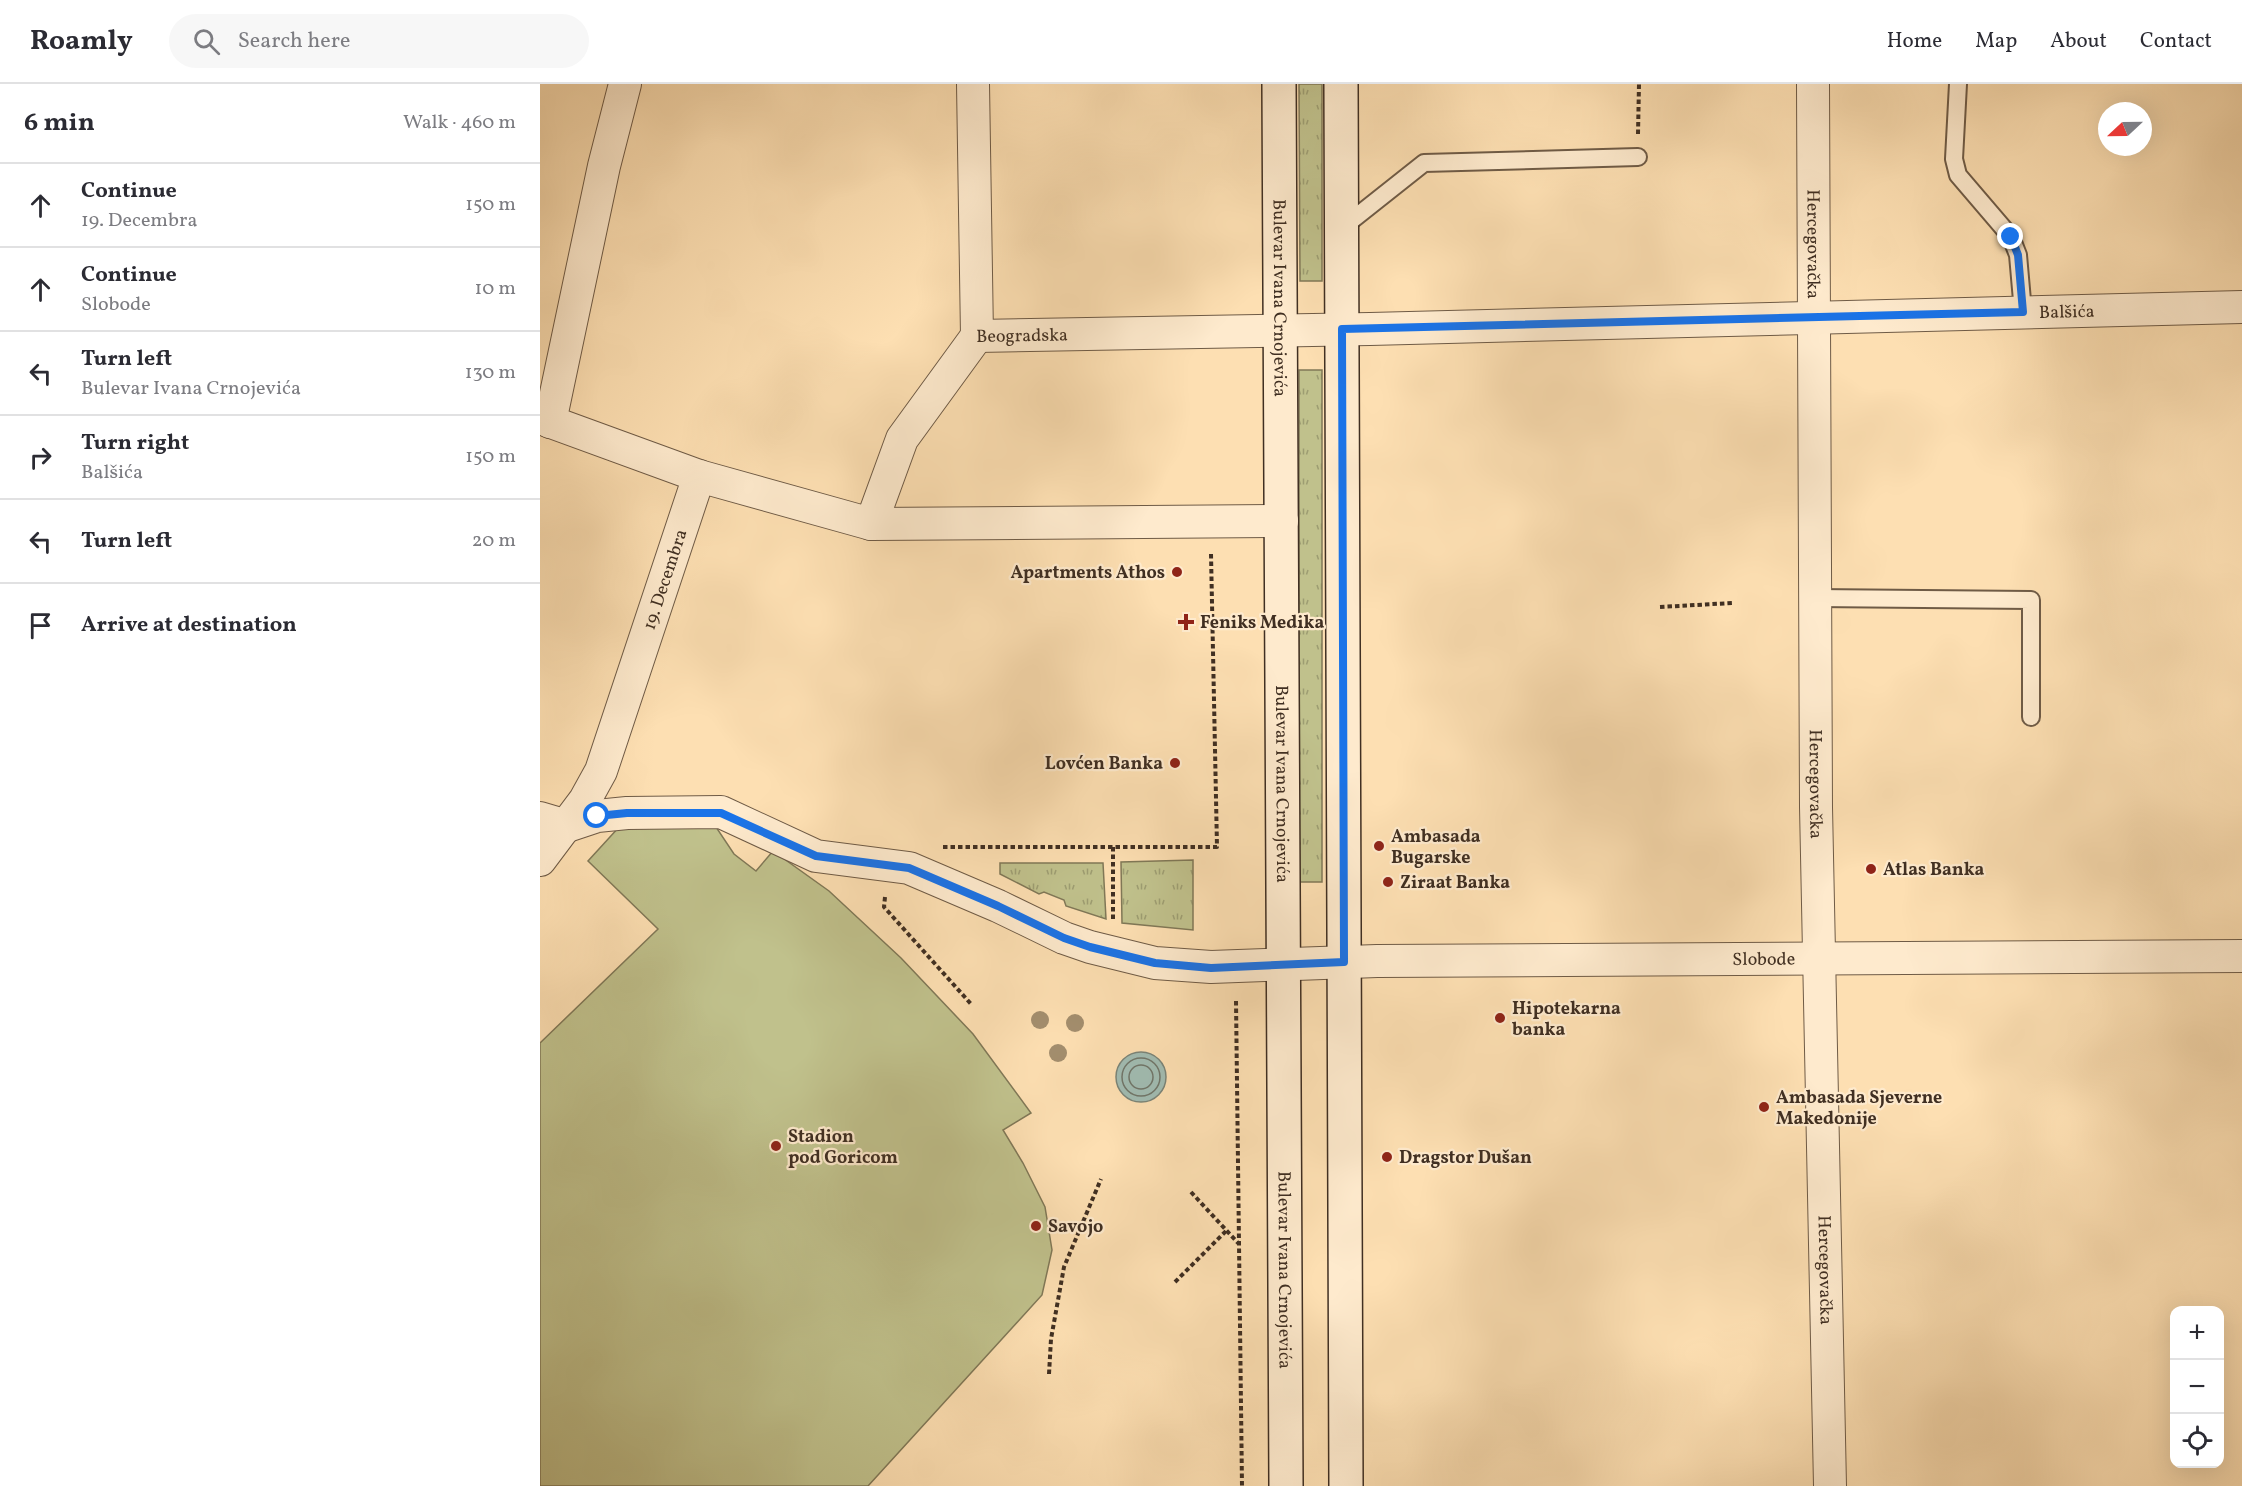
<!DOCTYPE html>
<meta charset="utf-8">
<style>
body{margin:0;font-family:Vollkorn,serif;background:#f7f7f7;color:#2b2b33}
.controls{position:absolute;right:18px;bottom:18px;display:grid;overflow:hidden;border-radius:12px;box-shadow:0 6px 24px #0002}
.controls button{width:54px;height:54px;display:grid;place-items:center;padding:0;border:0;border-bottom:2px solid #e1e1e2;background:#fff;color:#2b2b33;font:30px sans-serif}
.compass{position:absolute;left:1558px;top:18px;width:54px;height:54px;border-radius:50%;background:#fff;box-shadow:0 6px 24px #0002;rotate:248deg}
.stop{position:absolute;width:18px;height:18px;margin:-14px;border:4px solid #1a73e8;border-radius:50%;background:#fff}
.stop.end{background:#1a73e8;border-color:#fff;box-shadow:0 2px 6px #0008}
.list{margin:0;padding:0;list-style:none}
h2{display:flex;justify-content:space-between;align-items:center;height:78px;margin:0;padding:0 24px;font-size:26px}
h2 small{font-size:20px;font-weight:400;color:#7c7c81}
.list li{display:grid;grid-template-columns:39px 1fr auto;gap:18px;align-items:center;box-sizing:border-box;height:84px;padding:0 24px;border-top:2px solid #e1e1e2}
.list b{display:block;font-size:22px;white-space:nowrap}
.list p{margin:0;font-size:20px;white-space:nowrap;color:#7c7c81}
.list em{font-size:20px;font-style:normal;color:#7c7c81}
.icon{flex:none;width:33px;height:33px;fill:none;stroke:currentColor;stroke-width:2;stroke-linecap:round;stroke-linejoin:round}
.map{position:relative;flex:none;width:1702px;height:1402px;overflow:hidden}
header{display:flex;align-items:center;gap:36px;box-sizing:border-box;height:84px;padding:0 30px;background:#fff;border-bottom:2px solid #e1e1e2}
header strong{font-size:28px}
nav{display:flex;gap:33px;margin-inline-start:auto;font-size:21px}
.search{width:420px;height:54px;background:#f7f7f7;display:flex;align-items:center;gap:15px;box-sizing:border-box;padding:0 21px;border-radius:33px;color:#7c7c81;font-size:22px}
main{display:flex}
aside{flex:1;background:#fff}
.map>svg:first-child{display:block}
.grass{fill:url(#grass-tufts);stroke:#807857;stroke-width:1.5}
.pitch{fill:#c0c18c;stroke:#807857;stroke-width:1.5}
.water{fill:#a1bcb2;stroke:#7a8478;stroke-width:1.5}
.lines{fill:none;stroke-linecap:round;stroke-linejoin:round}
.shore{stroke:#70766a;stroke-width:1.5}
.lane-casing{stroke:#6f5b46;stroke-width:20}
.street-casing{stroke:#6f5b46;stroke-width:34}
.secondary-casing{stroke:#402f22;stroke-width:36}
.path{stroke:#402f22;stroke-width:4;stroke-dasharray:4.5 3;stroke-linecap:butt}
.lane{stroke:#feeacd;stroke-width:16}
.street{stroke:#feeacd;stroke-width:32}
.secondary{stroke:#feeacd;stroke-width:33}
.tree{fill:#a38e6e}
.route{stroke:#1a73e8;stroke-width:8}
.poi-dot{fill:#8f2418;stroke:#feeacd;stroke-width:2}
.labels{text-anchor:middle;stroke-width:4.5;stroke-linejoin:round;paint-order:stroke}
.street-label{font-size:18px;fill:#402f22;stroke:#feeacd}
.poi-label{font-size:18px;font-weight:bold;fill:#402f22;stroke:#feeacd;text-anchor:start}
</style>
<header>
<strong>Roamly</strong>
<div class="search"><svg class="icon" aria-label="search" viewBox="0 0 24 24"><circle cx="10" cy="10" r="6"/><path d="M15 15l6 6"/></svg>Search here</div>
<nav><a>Home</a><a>Map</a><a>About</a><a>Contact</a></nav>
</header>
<main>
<aside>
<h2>6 min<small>Walk · 460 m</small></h2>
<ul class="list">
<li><svg class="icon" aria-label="ahead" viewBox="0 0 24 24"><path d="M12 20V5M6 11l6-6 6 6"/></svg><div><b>Continue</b><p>19. Decembra</p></div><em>150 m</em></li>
<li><svg class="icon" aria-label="ahead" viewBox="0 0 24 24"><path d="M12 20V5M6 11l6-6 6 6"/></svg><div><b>Continue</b><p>Slobode</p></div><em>10 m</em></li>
<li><svg class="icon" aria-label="left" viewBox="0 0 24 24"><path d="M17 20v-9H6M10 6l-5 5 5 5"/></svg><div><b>Turn left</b><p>Bulevar Ivana Crnojevića</p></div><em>130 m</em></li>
<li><svg class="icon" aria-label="right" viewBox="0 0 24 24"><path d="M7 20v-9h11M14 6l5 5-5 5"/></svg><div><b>Turn right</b><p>Balšića</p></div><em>150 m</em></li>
<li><svg class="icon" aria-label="left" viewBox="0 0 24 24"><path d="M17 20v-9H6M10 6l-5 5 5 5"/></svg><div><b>Turn left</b></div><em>20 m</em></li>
<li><svg class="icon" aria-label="arrive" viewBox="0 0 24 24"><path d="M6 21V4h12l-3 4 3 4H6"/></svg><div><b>Arrive at destination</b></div></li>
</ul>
</aside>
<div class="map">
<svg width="1702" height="1402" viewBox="0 0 1702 1402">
<defs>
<pattern id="grass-tufts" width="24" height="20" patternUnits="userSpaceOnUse" patternTransform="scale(1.5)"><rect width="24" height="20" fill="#c0c18c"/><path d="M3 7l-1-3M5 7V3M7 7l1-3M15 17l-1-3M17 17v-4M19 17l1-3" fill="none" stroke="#9d9d72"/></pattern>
</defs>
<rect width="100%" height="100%" fill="#fddfb2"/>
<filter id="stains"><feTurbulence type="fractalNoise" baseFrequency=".00333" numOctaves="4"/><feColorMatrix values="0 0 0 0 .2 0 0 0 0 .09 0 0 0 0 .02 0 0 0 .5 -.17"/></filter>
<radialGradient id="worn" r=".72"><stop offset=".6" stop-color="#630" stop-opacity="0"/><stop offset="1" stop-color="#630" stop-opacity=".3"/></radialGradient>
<path class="grass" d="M759,0h23v197h-22z
M759,286h23v512h-23z
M653,776v70l-71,-7 -1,-61z
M460,779h103l3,56 -40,-13 -2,-6 -20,-8 -5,2 -39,-20z"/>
<path class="pitch" d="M80,742l96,1 18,27 22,17 17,-20 56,40 72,67 72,76 58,79 -28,17 20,33 22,44 7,43 -10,45 -174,191h-328v-443l118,-114 -70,-68z"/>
<path class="water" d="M576 993a25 25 0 1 1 50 0a25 25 0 1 1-50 0Z"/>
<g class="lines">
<path class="shore" d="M582 993a19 19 0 1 1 38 0a19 19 0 1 1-38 0Z
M589 993a12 12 0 1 1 24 0a12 12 0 1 1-24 0Z"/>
<g class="lane-casing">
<path id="lane" d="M1418,0l-4,75 4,16 53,62 7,18 5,57
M802,144l82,-65 214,-6
M1275,514l216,2v117"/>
</g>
<g class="street-casing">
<g id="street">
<path d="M433,0l4,252"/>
<path id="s1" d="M1273,0l3,723 14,679"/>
<path id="s2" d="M437,252l393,-7 872,-22"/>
<path d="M0,334l159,58 172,48 411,-3"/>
<path d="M10,338l54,-256 21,-82"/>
<path d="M331,440l31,-85 75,-103"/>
<path id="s3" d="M0,734l27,8 30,-10 30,-3 94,-1 95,44 93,12 89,38 66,32 26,9 65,16 56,4 166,-6 865,-5"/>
<path id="s4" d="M0,776l45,-60 16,-29 98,-295"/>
</g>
</g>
<g class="secondary-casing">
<g id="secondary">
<path id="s5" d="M739,0l7,1402"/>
<path d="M801,0l5,1402"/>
</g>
</g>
<path class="path" d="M1098,50l1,-50
M1120,523l72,-4
M403,763h274l-6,-293
M573,763v74
M345,813l-1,10 87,97
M696,917l6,485
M651,1108l48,52
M635,1198l51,-51
M509,1290l2,-35 13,-72 37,-88"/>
<use href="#lane" class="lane"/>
<use href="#street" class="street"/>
<use href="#secondary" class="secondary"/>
</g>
<g class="tree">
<circle cx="500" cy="936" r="9"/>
<circle cx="535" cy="939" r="9"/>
<circle cx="518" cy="969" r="9"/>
</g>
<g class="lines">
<path class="route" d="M57,732l30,-3h94l95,43 93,12 89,38 66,32 26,9 65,16 56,5 133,-6 -2,-633 681,-17 -5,-57 -7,-18"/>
</g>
<g class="poi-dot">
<circle cx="637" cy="488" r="6"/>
<path d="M643 529h6v6h6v6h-6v6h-6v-6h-6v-6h6z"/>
<circle cx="635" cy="679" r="6"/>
<circle cx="839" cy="762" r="6"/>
<circle cx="1331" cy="785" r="6"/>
<circle cx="848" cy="798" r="6"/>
<circle cx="960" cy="934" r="6"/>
<circle cx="1224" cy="1023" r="6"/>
<circle cx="236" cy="1062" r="6"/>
<circle cx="847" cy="1073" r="6"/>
<circle cx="496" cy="1142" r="6"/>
</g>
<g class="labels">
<g class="street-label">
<text dy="6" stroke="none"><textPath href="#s1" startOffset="160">Hercegovačka</textPath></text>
<text dy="6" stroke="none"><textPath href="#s5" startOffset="214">Bulevar Ivana Crnojevića</textPath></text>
<text dy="6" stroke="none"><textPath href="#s2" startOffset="1090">Balšića</textPath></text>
<text dy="6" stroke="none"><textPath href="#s2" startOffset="45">Beogradska</textPath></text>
<text dy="6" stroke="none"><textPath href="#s4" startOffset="310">19. Decembra</textPath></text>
<text dy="6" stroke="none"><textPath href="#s5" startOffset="700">Bulevar Ivana Crnojevića</textPath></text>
<text dy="6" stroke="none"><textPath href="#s1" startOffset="700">Hercegovačka</textPath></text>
<text dy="6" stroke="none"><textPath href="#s3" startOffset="1256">Slobode</textPath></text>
<text dy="6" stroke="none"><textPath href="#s5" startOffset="1186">Bulevar Ivana Crnojevića</textPath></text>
<text dy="6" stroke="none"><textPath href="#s1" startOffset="1186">Hercegovačka</textPath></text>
</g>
<g class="poi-label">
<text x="625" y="494" text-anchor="end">Apartments Athos</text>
<text x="660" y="544">Feniks Medika</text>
<text x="623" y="685" text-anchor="end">Lovćen Banka</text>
<text x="851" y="758">Ambasada<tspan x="851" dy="21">Bugarske</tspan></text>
<text x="1343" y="791">Atlas Banka</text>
<text x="860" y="804">Ziraat Banka</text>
<text x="972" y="930">Hipotekarna<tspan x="972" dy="21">banka</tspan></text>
<text x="1236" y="1019">Ambasada Sjeverne<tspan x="1236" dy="21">Makedonije</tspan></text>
<text x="248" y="1058">Stadion<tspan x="248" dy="21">pod Goricom</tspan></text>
<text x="859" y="1079">Dragstor Dušan</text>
<text x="508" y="1148">Savojo</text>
</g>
</g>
<rect width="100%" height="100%" filter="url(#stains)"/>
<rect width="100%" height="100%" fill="url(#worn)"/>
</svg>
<div class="controls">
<button>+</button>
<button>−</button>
<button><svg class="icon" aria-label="locate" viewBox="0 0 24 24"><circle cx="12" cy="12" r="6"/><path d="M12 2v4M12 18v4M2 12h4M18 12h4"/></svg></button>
</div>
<svg class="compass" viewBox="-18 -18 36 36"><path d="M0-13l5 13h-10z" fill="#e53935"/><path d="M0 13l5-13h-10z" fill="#7c7c81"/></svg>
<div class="stop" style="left:57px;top:732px"></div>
<div class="stop end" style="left:1471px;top:153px"></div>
</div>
</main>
